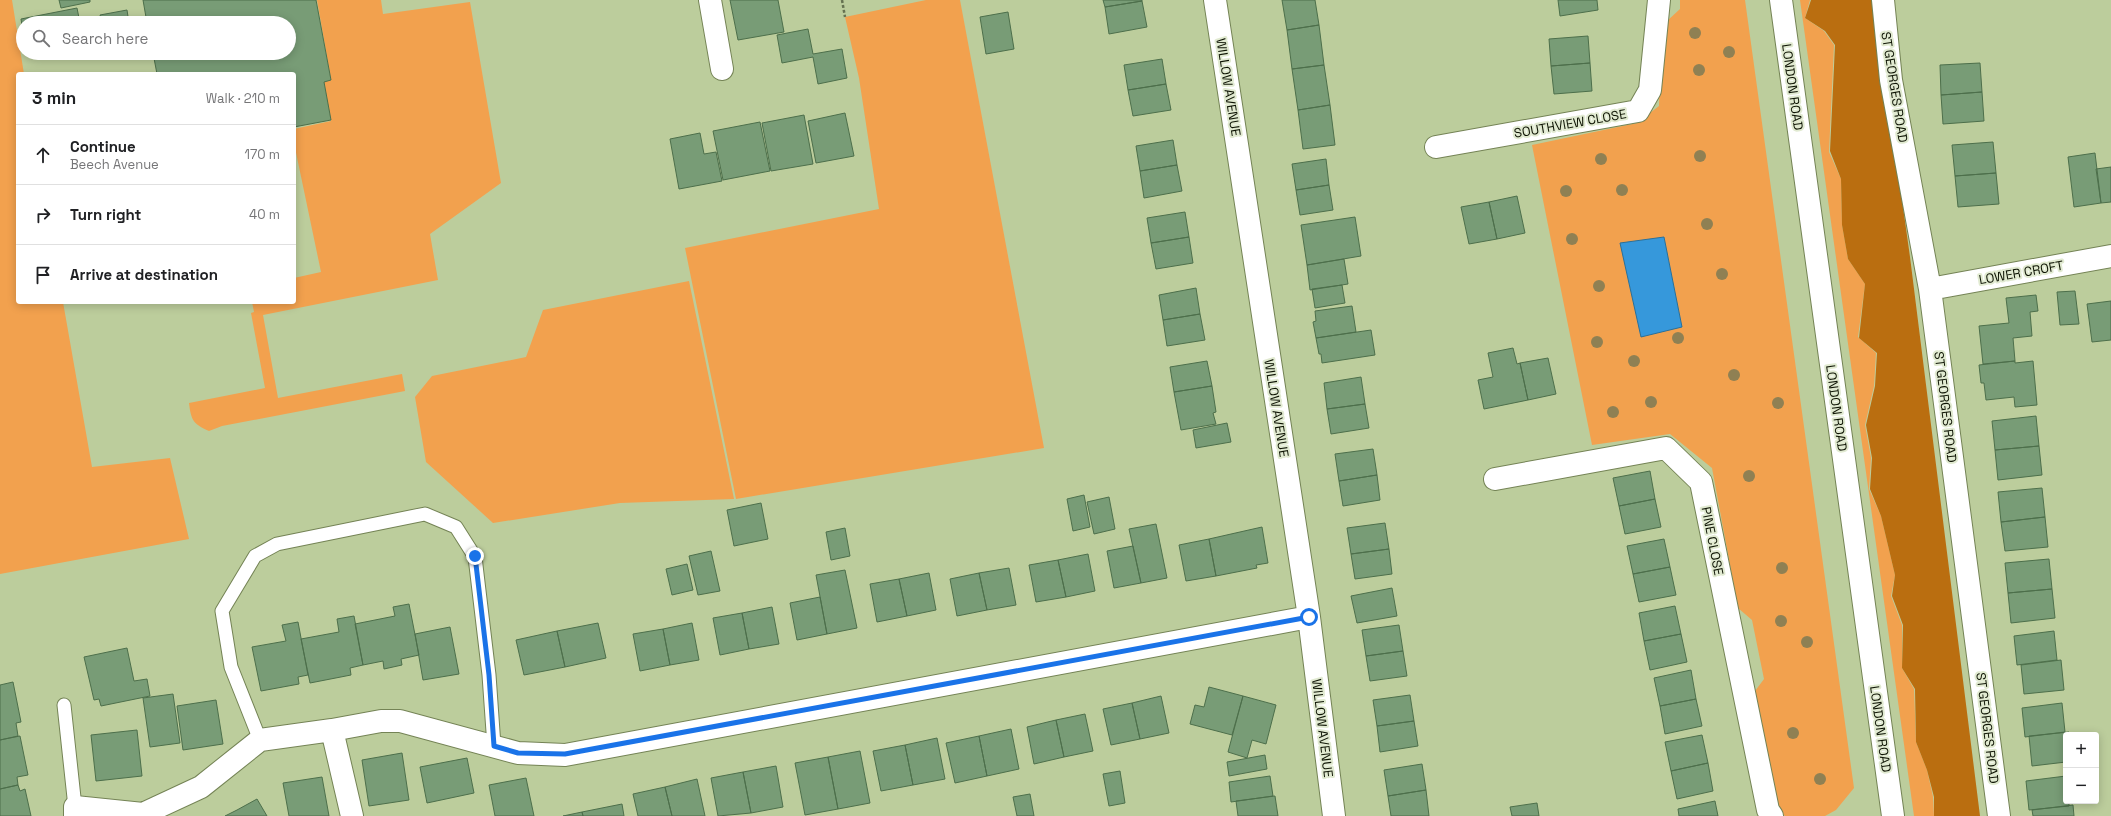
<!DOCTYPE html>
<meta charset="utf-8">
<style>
body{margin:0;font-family:"Space Grotesk",sans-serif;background:#f2f2f2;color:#202124}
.controls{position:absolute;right:12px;bottom:12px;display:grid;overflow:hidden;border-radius:4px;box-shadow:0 2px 10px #0003}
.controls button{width:36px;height:36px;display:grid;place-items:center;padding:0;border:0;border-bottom:1px solid #e0e0e0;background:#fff;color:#202124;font:20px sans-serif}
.stop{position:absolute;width:12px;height:12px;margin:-9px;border:3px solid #1a73e8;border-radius:50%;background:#fff}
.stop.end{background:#1a73e8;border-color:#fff;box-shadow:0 1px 4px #0008}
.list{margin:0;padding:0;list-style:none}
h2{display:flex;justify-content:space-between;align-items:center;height:52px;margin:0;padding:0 16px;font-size:17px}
h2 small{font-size:13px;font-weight:400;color:#757577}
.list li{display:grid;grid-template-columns:26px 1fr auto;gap:12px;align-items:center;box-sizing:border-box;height:60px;padding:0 16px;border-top:1px solid #e0e0e0}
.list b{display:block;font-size:15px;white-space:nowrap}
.list p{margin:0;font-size:13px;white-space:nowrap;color:#757577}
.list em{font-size:13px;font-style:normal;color:#757577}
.icon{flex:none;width:22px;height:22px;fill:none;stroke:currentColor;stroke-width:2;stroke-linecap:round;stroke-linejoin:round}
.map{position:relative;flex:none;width:2111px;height:816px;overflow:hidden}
.search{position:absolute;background:#fff;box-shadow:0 2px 10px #0003;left:16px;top:16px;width:280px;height:44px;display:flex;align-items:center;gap:10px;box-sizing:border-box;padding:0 14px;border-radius:22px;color:#757577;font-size:15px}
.panel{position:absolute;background:#fff;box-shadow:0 2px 10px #0003;left:16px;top:72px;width:280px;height:232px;border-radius:4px}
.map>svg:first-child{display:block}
.green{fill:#f2a14e}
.forest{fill:#ba6e10}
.water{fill:#3698db;stroke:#2a709a}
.building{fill:#789c76;stroke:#4d6f4b}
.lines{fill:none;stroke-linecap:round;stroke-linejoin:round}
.service-casing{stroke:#748355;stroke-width:15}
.minor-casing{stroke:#748355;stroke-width:24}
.secondary-casing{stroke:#748355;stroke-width:24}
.path{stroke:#667251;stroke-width:2.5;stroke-dasharray:3 2;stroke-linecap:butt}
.service{stroke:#fff;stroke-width:13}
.minor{stroke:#fff;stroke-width:22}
.secondary{stroke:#fff;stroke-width:22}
.tree{fill:#8f8053}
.route{stroke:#1a73e8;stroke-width:5}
.labels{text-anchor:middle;stroke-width:4;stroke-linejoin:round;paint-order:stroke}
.street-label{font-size:13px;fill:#0d1303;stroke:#e1ead1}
</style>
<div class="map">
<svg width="2111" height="816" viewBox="0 0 2111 816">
<rect width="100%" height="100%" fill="#bccd9c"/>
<path class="green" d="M0,0h12l12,74h-6v228h45l29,165 78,-9 19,81 -189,35z
M317,0h64l2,14 87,-12 31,181 -71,51 8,46 -175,35 15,83 124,-24 3,17 -183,35 -13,5c-16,-7 -18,-11 -20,-28l76,-15 -14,-75 3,-1 -2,-10h42v-24l27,-6 -27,-129v-14l37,-8 -7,-39 7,-2z
M926,0h34l84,448 -308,51 -51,-251 194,-39 -20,-131 -14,-61z
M1680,0h65l109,788 -18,22 -11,6h-40l-7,-6 -23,-119 9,-12 -12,-59 -14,-12 -26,-140 -42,-34 -78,11 -60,-300 105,-22 22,-17 1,-36 7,-49 13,-12z
M1800,0h10l-5,18 19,13 10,14 -5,107 12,27 1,46 6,34 17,25 -7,53 18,16 -2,33 -9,39 6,33 -2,31 12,27 14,59 -4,21 11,29v43l12,21 2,53 11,28 6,27 1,19h-20z
M689,281l45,218 -114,4 -127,20 -67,-61 -11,-65 17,-21 94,-19 17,-47z"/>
<path class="forest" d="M1811,0h63l36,257 70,559h-46v-19l-7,-27 -11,-28 -1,-53 -13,-21 1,-43 -11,-29 3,-21 -14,-59 -11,-27 2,-31 -6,-33 9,-39 2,-33 -18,-15 6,-54 -17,-25 -6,-34 -1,-46 -11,-28 5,-106 -10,-14 -20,-13z"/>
<path class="water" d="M1664,237l18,90 -41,10 -21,-94z"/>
<path class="building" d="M59,0h31v2l-29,6z
M143,0h173l15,80 -7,2 7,38 -37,7v-53h-137l-4,-21h136v-30h-142z
M730,0h48l6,32 -46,8z
M1103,0h39v1l-37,6z
M1282,0h33l4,25 -32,5z
M1558,0h39l1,10 -38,6z
M1142,1l5,26 -38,7 -4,-27z
M77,8l3,15h-57v9l-2,-13z
M127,10l2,13h-27l-2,-8z
M1008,12l6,37 -28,5 -6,-37z
M1319,25l5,40 -32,4 -5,-39z
M808,29l5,25 29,-5 5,29 -29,6 -5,-27 -31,6 -5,-28z
M1588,36l2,27 -39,3 -2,-27z
M107,53h27v1l-26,4z
M1162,59l4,25 -38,6 -4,-25z
M1590,63l2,28 -38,3 -3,-28z
M1980,63l2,29 -41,3 -1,-30z
M1324,65l6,40 -32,5 -6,-41z
M1166,84l5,26 -38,6 -5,-26z
M1982,92l2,29 -41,3 -2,-29z
M1330,105l5,40 -32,4 -5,-39z
M845,113l9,43 -38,7 -8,-42z
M804,115l9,49 -42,7 -9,-48z
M760,122l10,49 -47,9 -10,-49z
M700,133l4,21 12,-2 6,29 -43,8 -9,-50z
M1173,140l4,25 -37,6 -4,-25z
M1993,142l3,31 -41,3 -3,-31z
M2095,153l6,50 -27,4 -6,-50z
M1326,159l3,26 -33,5 -4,-26z
M1177,165l5,26 -38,7 -4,-27z
M2111,167v35l-10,1 -5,-34z
M1996,173l3,31 -41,3 -3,-31z
M1329,185l4,25 -33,5 -4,-25z
M1517,196l8,37 -28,6 -8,-37z
M1489,202l8,37 -28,5 -8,-37z
M1185,212l4,25 -38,6 -4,-25z
M1355,217l6,39 -54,9 -6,-40z
M1189,237l4,26 -37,6 -5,-26z
M1344,259l4,25 -38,6 -3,-25z
M1342,285l3,18 -30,5 -3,-19z
M1196,288l4,26 -37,6 -4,-25z
M2075,291l4,33 -19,1 -3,-33z
M2036,295l2,16 -8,1 2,24 -19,2 2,23 -32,3 -4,-38 30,-3 -3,-25z
M2111,301v39l-19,2 -5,-38z
M1352,306l4,26 -40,6 -3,-16 3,-1 -1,-10z
M1200,314l5,26 -38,6 -4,-26z
M1371,330l4,25 -53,8 -1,-9h-2l-3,-16z
M1513,348l4,16 3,-1 8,37 -44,9 -6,-29 15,-3 -5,-24z
M1548,358l8,36 -28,6 -8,-37z
M1207,361l5,25 -38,6 -4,-25z
M2015,361v2l18,-2 4,44 -22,2 -1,-10 -28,3 -2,-17h-3l-2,-18z
M1361,377l4,27 -38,5 -3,-26z
M1212,386l4,26 -3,1 3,11 -35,6 -7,-38z
M1365,404l4,24 -38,6 -4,-25z
M2036,416l3,30 -44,4 -3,-29z
M1227,423l4,19 -35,6 -3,-18z
M2039,446l3,29 -44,5 -3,-30z
M1373,449l4,26 -38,6 -4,-27z
M1650,471l5,28 -36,7 -6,-28z
M1377,475l3,25 -37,6 -4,-25z
M2042,488l3,29 -44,5 -3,-30z
M1084,495l6,32 -17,4 -6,-32z
M1109,497l6,32 -21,5 -7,-32z
M1655,499l6,28 -36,7 -6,-28z
M761,503l7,36 -34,7 -7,-36z
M2045,517l3,30 -43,4 -4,-29z
M1385,523l4,26 -38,5 -4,-26z
M1156,524l11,54 -26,5 -12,-54z
M1262,527l6,36 -12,2 1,3 -41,8 -7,-37z
M845,528l5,28 -19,4 -5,-28z
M1209,539l7,37 -30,5 -7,-36z
M1664,539l6,28 -37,7 -6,-28z
M1133,546l8,37 -27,5 -7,-37z
M1389,549l3,25 -37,5 -4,-25z
M711,551l9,40 -22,4 -9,-39z
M1088,554l7,37 -29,6 -8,-37z
M2049,559l3,30 -44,4 -3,-30z
M1058,560l8,37 -30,5 -7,-37z
M687,564l6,26 -21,5 -6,-26z
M1670,567l6,28 -37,7 -6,-28z
M1009,568l7,37 -29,5 -8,-37z
M845,570l12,58 -30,6 -11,-59z
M929,573l7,37 -29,6 -8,-37z
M979,573l8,37 -30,6 -7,-37z
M899,579l8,37 -30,6 -7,-38z
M1392,588l5,28 -40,7 -6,-27z
M2052,589l3,29 -44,5 -3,-30z
M820,597l7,37 -30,6 -7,-37z
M409,604l10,51 -18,4 1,6 -18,4 -1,-8 -20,4 -8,-41 40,-8 -2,-9z
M1675,606l6,28 -37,7 -5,-28z
M772,607l7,37 -30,5 -7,-36z
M742,613l7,36 -29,6 -7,-37z
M354,616l9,49 -13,3 1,7 -41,8 -9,-44 38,-7 -2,-13z
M298,622l10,53 -10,2 1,7 -38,7 -9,-44 34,-6 -4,-16z
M598,623l8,35 -41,9 -8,-36z
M692,623l7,37 -29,5 -7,-36z
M1399,625l4,26 -37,5 -4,-26z
M450,627l9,47 -36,6 -8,-46z
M663,629l7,36 -30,6 -7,-37z
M557,631l8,36 -41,8 -8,-35z
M2054,631l3,29 -40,5 -3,-29z
M1681,634l6,28 -37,8 -6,-29z
M127,648l7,33 13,-2 3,17 -49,10 -2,-7 -5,1 -10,-43z
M1403,651l4,25 -37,5 -4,-25z
M2061,660l3,30 -40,4 -3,-29z
M1691,670l5,29 -36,7 -6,-28z
M13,682l8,40 -5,1 2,13 -18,4v-55z
M1209,687l34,9 -11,39 -42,-11 5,-19 9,2z
M173,694l7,49 -30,4 -7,-49z
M1410,695l4,26 -37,5 -4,-26z
M1161,696l8,37 -29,6 -8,-36z
M1243,696l33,9 -10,39 -14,-4 -5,18 -19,-6z
M1696,699l6,27 -37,8 -5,-28z
M216,700l7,44 -40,6 -6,-44z
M1132,703l8,36 -29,6 -8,-36z
M2062,703l3,29 -40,5 -3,-29z
M1085,714l8,37 -29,6 -8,-37z
M1056,720l8,37 -30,7 -7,-37z
M1414,721l4,25 -38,6 -3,-26z
M1011,729l8,40 -32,7 -8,-40z
M137,730l5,46 -46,5 -5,-46z
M2069,732v3h-3v27l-34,4 -3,-30z
M1702,735l6,28 -37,8 -6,-29z
M20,736l8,39 -11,2 1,8 -18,4v-49z
M979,736l8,40 -32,7 -9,-40z
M937,738l8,41 -32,6 -8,-40z
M905,745l8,40 -32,6 -8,-40z
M860,751l10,52 -32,6 -10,-52z
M402,753l7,47 -40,6 -7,-46z
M1265,755l2,14 -38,7 -2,-14z
M828,757l10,52 -33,6 -10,-52z
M467,758l7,35 -47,10 -7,-36z
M1708,763l5,28 -36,8 -6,-28z
M1422,764l4,26 -38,6 -4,-26z
M776,766l7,41 -32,6 -8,-41z
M1120,771l5,32 -16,3 -6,-32z
M743,772l8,41 -33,3 -7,-38z
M1270,776l3,20 -42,6 -2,-20z
M2066,776v25h3v5l-40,4 -3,-29z
M322,777l7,39h-40l-6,-33z
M526,778l8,38h-39l-6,-31z
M697,779l8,37h-33l-7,-29z
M18,785l2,6 5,-2 6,27h-31v-27z
M665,787l7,29h-34l-5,-22z
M1426,790l3,26h-38l-3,-20z
M1030,794l4,22h-17l-4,-19z
M1275,796l3,20h-40l-2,-15z
M257,799l10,17h-42l12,-6z
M1715,801l3,15h-39l-1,-7z
M1537,803l2,13h-27l-2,-9z
M622,804l2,12h-41l-1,-4z
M2073,805l1,11h-41l-1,-6z
M582,812l1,4h-20z"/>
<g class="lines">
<g class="service-casing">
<path id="service" d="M64,705l11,102
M260,740l-29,-73 -9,-56 33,-55 22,-12 148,-30 31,13 19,30 14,118 5,71"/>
</g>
<g class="minor-casing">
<path id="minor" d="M710,0l12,69
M1215,0l94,617 25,199
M1883,0l8,80 39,209 69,527
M1436,147l202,-36 12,-21 9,-90
M1930,289l181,-33
M1495,479l171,-31 35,34 67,328 4,6
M332,730l20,86
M75,816v-9l68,7 58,-27 59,-47 72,-10 49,-9h19l118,32 47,2 744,-138"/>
</g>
<g class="secondary-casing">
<path id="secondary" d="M1781,0l112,816"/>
</g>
<path class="path" d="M842,0l3,17"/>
<use href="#service" class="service"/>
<use href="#minor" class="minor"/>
<use href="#secondary" class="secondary"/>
</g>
<g class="tree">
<circle cx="1695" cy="33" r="6"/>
<circle cx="1729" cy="52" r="6"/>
<circle cx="1699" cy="70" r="6"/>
<circle cx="1700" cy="156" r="6"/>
<circle cx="1601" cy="159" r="6"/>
<circle cx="1622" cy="190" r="6"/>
<circle cx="1566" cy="191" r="6"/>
<circle cx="1707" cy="224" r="6"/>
<circle cx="1572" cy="239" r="6"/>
<circle cx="1722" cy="274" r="6"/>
<circle cx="1599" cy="286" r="6"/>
<circle cx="1678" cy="338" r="6"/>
<circle cx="1597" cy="342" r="6"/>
<circle cx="1634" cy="361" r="6"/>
<circle cx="1734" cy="375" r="6"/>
<circle cx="1651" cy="402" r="6"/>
<circle cx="1778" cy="403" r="6"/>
<circle cx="1613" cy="412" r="6"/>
<circle cx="1749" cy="476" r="6"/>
<circle cx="1782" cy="568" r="6"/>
<circle cx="1781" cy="621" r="6"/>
<circle cx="1807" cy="642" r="6"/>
<circle cx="1793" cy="733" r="6"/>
<circle cx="1820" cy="779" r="6"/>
</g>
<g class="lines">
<path class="route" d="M475,556l14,119 5,71 24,7 47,1 744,-137"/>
</g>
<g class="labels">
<g class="street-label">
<text transform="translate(1229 87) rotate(81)" y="5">WILLOW AVENUE</text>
<text transform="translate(1793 87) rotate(82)" y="5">LONDON ROAD</text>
<text transform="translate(1895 87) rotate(81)" y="5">ST GEORGES ROAD</text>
<text transform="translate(1570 123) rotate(-10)" y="5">SOUTHVIEW CLOSE</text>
<text transform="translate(2021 272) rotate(-10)" y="5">LOWER CROFT</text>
<text transform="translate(1946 407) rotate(83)" y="5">ST GEORGES ROAD</text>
<text transform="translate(1277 408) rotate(81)" y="5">WILLOW AVENUE</text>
<text transform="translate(1837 408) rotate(82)" y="5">LONDON ROAD</text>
<text transform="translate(1713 541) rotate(79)" y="5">PINE CLOSE</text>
<text transform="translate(1323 728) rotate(83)" y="5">WILLOW AVENUE</text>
<text transform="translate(1988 728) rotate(83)" y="5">ST GEORGES ROAD</text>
<text transform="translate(1881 729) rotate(82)" y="5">LONDON ROAD</text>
</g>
</g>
</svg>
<div class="controls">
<button>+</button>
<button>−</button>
</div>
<div class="stop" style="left:1309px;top:617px"></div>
<div class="stop end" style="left:475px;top:556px"></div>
<div class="search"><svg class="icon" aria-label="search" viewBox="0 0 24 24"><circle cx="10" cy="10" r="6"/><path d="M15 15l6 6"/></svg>Search here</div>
<section class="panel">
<h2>3 min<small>Walk · 210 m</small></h2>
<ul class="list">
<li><svg class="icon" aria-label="ahead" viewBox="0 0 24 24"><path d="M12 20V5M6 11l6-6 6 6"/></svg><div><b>Continue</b><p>Beech Avenue</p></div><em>170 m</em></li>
<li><svg class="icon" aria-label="right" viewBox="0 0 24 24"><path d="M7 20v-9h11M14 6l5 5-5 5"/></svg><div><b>Turn right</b></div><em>40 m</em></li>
<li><svg class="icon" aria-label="arrive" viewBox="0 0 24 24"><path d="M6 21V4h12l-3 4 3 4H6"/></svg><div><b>Arrive at destination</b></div></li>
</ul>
</section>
</div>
